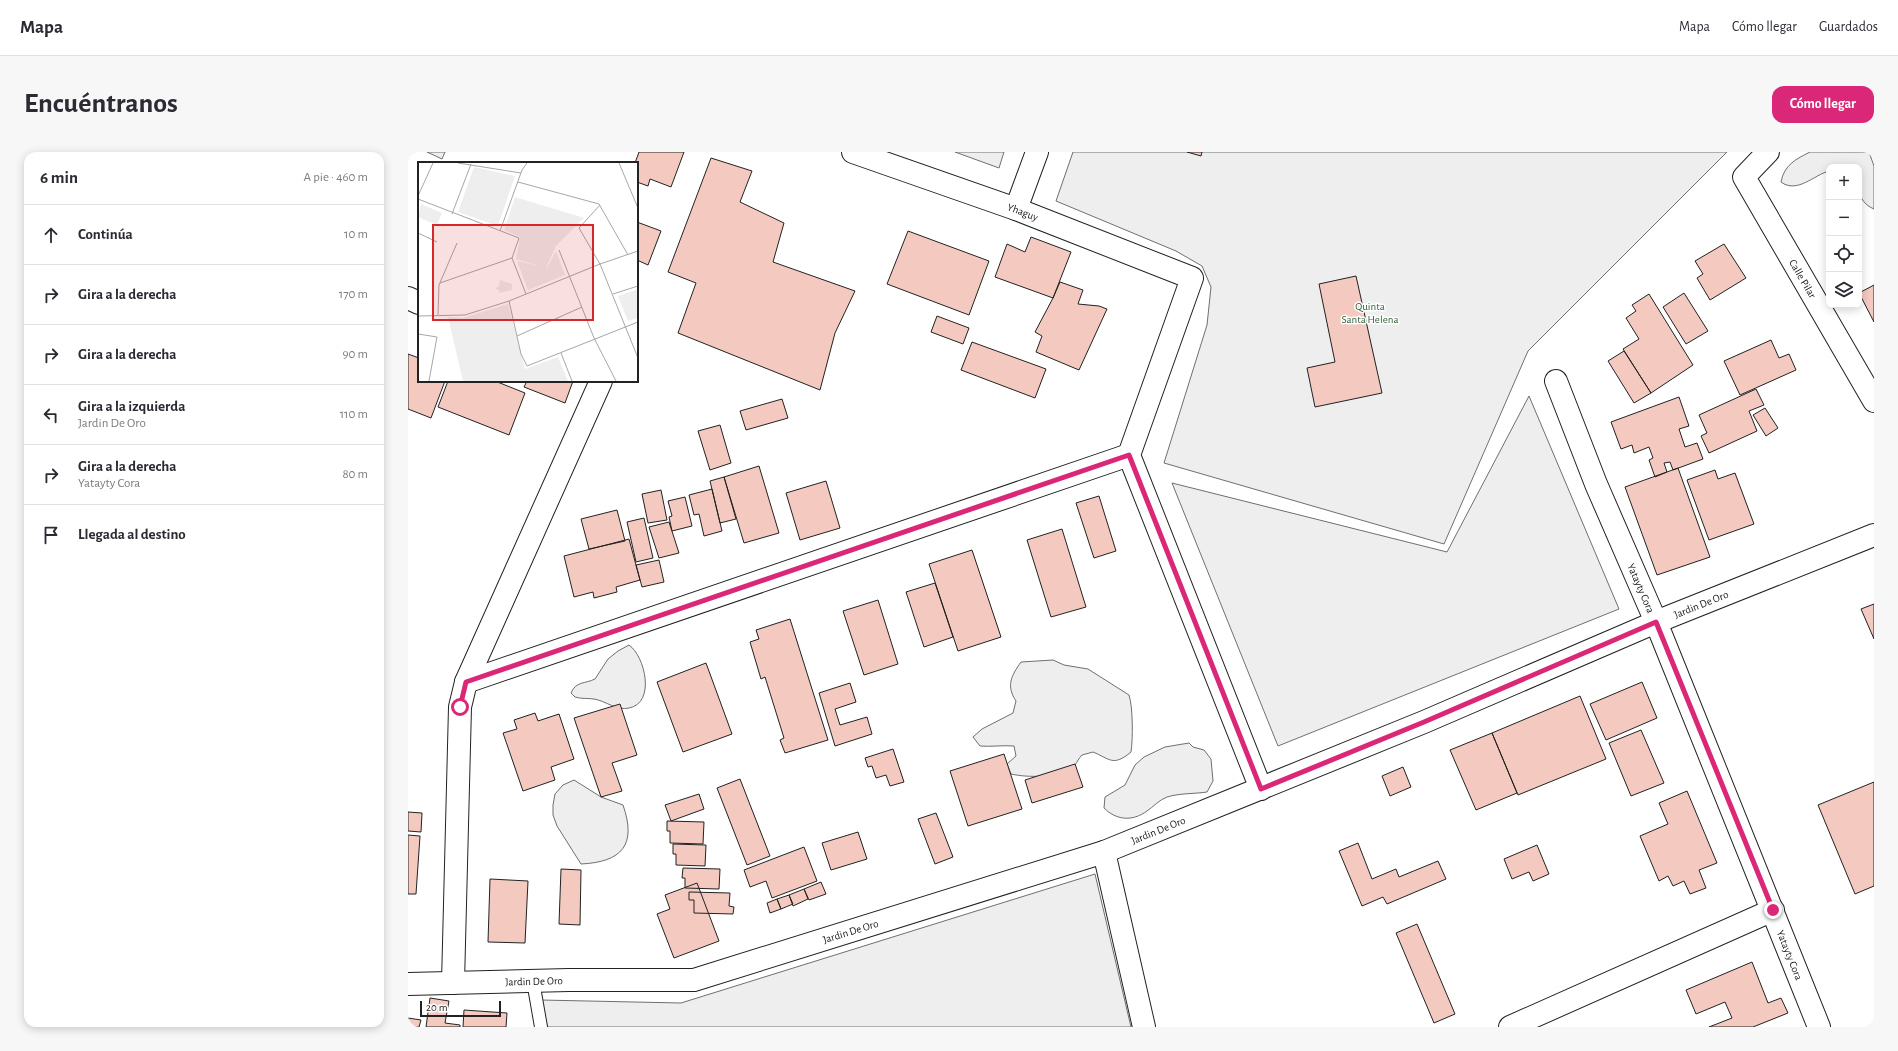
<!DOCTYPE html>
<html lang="es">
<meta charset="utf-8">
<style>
body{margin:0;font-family:"Alegreya Sans",sans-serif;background:#f7f7f7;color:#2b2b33}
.controls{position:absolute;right:12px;top:12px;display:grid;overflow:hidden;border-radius:8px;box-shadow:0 2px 10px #0003}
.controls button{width:36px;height:36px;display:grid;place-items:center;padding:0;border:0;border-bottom:1px solid #e1e1e2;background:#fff;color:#2b2b33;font:20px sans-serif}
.scale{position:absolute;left:12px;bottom:10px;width:81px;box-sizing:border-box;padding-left:4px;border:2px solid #222;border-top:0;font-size:11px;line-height:14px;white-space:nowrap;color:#222;-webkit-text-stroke:3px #fff;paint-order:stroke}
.stop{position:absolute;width:12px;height:12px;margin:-9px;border:3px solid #db2777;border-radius:50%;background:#fff}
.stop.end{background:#db2777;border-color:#fff;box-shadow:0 1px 4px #0008}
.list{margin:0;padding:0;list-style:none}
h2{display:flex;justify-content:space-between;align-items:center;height:52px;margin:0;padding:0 16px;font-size:17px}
h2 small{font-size:13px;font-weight:400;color:#7c7c81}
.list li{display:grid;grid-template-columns:26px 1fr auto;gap:12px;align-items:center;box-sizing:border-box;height:60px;padding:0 16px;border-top:1px solid #e1e1e2}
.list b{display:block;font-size:15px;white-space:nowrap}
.list p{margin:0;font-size:13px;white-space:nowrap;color:#7c7c81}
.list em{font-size:13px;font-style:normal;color:#7c7c81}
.icon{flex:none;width:22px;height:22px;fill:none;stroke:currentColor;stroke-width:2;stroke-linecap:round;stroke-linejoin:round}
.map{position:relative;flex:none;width:1466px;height:875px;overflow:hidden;border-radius:12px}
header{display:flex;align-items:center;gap:24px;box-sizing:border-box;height:56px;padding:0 20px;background:#fff;border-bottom:1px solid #e1e1e2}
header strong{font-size:19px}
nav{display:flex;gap:22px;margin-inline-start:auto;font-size:14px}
.intro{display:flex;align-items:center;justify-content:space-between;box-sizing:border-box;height:96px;padding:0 24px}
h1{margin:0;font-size:28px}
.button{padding:10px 18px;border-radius:12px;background:#db2777;color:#fff;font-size:14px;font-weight:700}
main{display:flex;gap:24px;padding:0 24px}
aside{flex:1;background:#fff;border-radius:12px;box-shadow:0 2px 10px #0003}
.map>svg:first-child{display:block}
.green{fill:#eee;stroke:#6f6f6f}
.building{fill:#f3c9c0;stroke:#222}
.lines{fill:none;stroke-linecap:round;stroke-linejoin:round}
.lane-casing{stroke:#222;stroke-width:14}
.street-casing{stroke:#222;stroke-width:24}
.secondary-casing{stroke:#222;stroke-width:24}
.lane{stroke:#fff;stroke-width:12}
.street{stroke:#fff;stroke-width:22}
.secondary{stroke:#fff;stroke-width:22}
.route{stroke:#db2777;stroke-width:5}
.labels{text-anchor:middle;stroke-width:3;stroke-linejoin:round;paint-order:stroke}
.street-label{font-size:11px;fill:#222;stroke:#fff}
.park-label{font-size:11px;fill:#2f5e38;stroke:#fff}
.inset-road{fill:none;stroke:#a7a7a7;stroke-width:1}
.view{fill:#d62828;fill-opacity:0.15;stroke:#d62828;stroke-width:2}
.inset-edge{fill:none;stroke:#222;stroke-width:2}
</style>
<header>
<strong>Mapa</strong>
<nav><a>Mapa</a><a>Cómo llegar</a><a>Guardados</a></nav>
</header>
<div class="intro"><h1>Encuéntranos</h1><a class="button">Cómo llegar</a></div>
<main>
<aside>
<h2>6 min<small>A pie · 460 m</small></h2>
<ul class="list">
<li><svg class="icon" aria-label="ahead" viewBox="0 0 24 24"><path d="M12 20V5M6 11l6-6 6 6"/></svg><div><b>Continúa</b></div><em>10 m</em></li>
<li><svg class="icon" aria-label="right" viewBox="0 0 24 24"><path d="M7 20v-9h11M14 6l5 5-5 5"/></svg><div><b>Gira a la derecha</b></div><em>170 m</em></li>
<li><svg class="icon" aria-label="right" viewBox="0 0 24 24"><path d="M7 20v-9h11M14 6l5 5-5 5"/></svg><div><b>Gira a la derecha</b></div><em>90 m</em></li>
<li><svg class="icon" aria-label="left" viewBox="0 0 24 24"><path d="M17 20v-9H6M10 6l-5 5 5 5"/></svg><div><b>Gira a la izquierda</b><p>Jardin De Oro</p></div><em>110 m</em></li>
<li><svg class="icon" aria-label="right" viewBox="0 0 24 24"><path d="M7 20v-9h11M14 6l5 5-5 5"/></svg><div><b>Gira a la derecha</b><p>Yatayty Cora</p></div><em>80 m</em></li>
<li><svg class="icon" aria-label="arrive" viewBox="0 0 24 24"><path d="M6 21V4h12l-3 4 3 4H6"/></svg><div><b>Llegada al destino</b></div></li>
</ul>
</aside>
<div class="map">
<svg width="1466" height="875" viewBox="0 0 1466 875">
<rect width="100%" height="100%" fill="#fff"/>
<path class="green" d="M19,0h18l-3,7z
M547,0h49l-5,16z
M665,0h654l-199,199 -84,193 -280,-81 43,-138 4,-38 -9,-21 -26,-15 -120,-50z
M1402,0h59l5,14v43c-19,-8 -15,-25 -15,-42h-30v4c-15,4 -32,23 -48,11 3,-17 15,-23 29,-30z
M1121,244l90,213 -341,137 -106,-263 275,69z
M221,493c16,11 27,58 0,63 -12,3 -23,-7 -35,-9 -7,-1 -13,0 -19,-2l-4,-4c5,-12 14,-9 24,-14l13,-20 10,-8z
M645,508l11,5 24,4 41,26c4,12 4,44 2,57 -18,15 -21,7 -38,0l-11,3c-3,3 -5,7 -7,10 -16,13 -46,13 -64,9l-4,-10 9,-8 -2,-10c-12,-1 -22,1 -34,0l-7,-9 9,-8 31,-16 3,-12c-10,-15 -5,-25 5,-39z
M781,591l4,4 11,3 7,9 2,22 -6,11c-13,2 -27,1 -40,5 -8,3 -14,10 -20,14 -15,11 -31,9 -43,-3l1,-11 20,-12 10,-20 9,-8 21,-10z
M166,628l27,17 22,8c14,40 -1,57 -42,59l-24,-38 -4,-11v-10l2,-11 8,-9z
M687,722l36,153h-584l-6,-27 140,3z"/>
<path class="building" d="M231,0h45l-13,35 -21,-8 -2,7 -11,-4v-19h-2z
M779,0h15l-1,4z
M303,6l41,13 -12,31 44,21 -11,39 82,29 -20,42 -15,57 -142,-57 18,-50 -28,-11z
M229,70l24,9 -13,34 -11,-5z
M500,79l81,30 -20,54 -82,-31z
M623,85l40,15 -18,46 -58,-21 12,-33 18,8z
M1316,92l22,34 -36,22 -13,-22 6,-4 -8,-13z
M948,124l26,117 -67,14 -8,-39 28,-6 -16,-78z
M652,130l23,8 -5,14 21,2 8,3 -28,61 -43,-18 6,-16 -7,-4 18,-34z
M1466,133v37l-15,-29z
M1276,141l24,38 -22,13 -23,-37z
M1241,142l44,71 -42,28 -28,-44 16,-10 -13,-21 10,-7 -4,-6z
M529,164l32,12 -6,16 -32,-12z
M1363,188l8,18 10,-4 7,16 -56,25 -16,-34z
M564,190l74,27 -11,29 -74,-28z
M1216,199l27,42 -17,10 -26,-42z
M0,202l11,4v23h26l-14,37 -23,-9z
M40,229h47l30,12 -16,42 -71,-28z
M119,229h46l-8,22 -41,-16z
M1348,237l8,16 -15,6 8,20 -48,22 -8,-17 6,-3 -8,-18z
M1271,245l10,29 -10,3 6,18 12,-4 6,16 -30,11 -3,-8 -6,1 3,9 -12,5 -6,-17 4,-2 -4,-11 -15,6 -2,-8 -11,4 -10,-27z
M374,247l6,19 -42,12 -6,-19z
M1357,256l13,20 -12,8 -13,-21z
M312,273l11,38 -21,7 -12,-39z
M351,314l20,67 -35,10 -20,-66z
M1270,316l32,89 -53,18 -32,-88z
M1307,318l3,9 17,-6 19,51 -45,16 -22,-60z
M316,325l12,42 -16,4 -10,-42z
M418,329l14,47 -40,12 -14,-47z
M304,337l10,42 -18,5 -5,-22 -5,1 -5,-20z
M253,338l6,30 -19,3 -6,-29z
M691,344l17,55 -22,7 -18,-55z
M277,345l7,29 -20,5 -3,-14 3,-1 -4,-15z
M209,358l8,31 -36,8 -8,-30z
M236,366l9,40 -17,4 -9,-40z
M261,370l10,31 -20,5 -10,-31z
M654,377l24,78 -35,10 -24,-77z
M221,387l11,41 -24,7 1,5 -23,6 -1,-6 -19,5 -10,-41z
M564,398l29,87 -43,14 -29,-87z
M251,408l5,22 -22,5 -6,-22z
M527,431l18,54 -29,10 -18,-55z
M470,448l20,64 -34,11 -21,-64z
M1466,452v35l-13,-30z
M382,467l38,121 -43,13 -5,-13 4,-2 -19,-61 -4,2 -11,-37 9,-3 -3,-9z
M298,511l26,71 -49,18 -26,-70z
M1234,530l15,36 -51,22 -16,-36z
M442,531l6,19 -21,7 5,16 27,-8 5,17 -37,12 -16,-53z
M1172,544l26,63 -88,36 -26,-62z
M212,552l17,51 -25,8 10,28 -21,6 -27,-79z
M127,561l3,8 21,-7 15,45 -23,8 4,13 -32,11 -20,-58 14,-4 -3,-9z
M1233,578l23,53 -33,13 -22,-53z
M1084,581l25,60 -41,17 -26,-60z
M485,597l11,33 -14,4 -4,-11 -10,3 -4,-12 -4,1 -3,-9z
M596,602l18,55 -54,17 -18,-55z
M667,612l8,23 -51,16 -7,-23z
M995,615l8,20 -21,9 -8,-20z
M332,627l30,77 -23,9 -30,-77z
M1466,630v104l-19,8 -37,-89z
M1279,639l30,72 -18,7 7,18 -16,6 -6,-13 -11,5 -5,-10 -9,5 -19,-45 28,-12 -9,-21z
M291,642l5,15 -33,12 -6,-16z
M0,660l14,1 -1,19 -13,-1z
M528,661l17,44 -18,7 -17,-45z
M259,669l37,1 -1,22 -33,-1v-12h-3z
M450,680l9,27 -36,11 -9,-27z
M0,683l12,1 -4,58h-8z
M950,691l14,36 24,-10 3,8 39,-16 8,18 -59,25 -4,-7 -21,9 -23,-55z
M265,692l33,1 -1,21 -29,-1v-11h-3z
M1129,693l12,29 -16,7 -4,-9 -17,7 -8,-20z
M396,695l13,34 -45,17 -6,-17 -16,6 -6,-17z
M275,716l37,1 -1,20 -34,-1v-10h-3z
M153,717l20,1 -1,55 -21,-1z
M82,727l38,2 -3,62 -37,-1z
M413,730l5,12 -17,6 -5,-11z
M289,731l22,58 -45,17 -17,-44 13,-5 -5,-14z
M396,737l4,10 -15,7 -4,-11z
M281,740l41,1 -1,13 5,1 -1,7 -39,-1v-13h-5z
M381,743l4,9 -12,5 -4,-10z
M369,747l4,10 -11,4 -3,-10z
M1009,772l38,90 -21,9 -38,-90z
M1344,810l16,41 13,-5 7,15 -35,14h-44l23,-9 -7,-16 -29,12 -10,-24z
M22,846l19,3 -4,22 15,2v2h-34z
M56,858l43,3 -1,14h-43z
M0,866l13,2 -2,7h-11z"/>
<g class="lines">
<g class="lane-casing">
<path id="lane" d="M125,829l8,46"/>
</g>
<g class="street-casing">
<g id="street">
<path id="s1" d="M445,0l163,57 176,69 -63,177 132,334"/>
<path id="s2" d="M1360,0l-24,25 130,224"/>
<path d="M608,57l21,-57"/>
<path d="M0,146l11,5"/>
<path id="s3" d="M1148,229l40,103 60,138 163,405"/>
<path d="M58,530l663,-227"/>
<path d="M696,700l40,175"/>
<path d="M45,831l7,-276 6,-25 135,-301"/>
<path d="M1102,875l263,-117"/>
</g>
</g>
<g class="secondary-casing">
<g id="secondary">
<path id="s4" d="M0,832l161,-4h125l410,-128 320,-130 232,-100 218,-87"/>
</g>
</g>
<use href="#lane" class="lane"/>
<use href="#street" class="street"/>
<use href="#secondary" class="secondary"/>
</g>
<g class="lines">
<path class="route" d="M52,555l6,-25 663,-227 132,334 163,-67 232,-100 117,288"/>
</g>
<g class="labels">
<g class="street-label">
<text dy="4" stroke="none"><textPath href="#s1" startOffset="180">Yhaguy</textPath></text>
<text dy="4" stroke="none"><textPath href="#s2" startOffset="152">Calle Pilar</textPath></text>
<text dy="4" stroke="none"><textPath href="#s3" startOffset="224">Yatayty Cora</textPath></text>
<text dy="4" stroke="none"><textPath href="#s4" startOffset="1362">Jardin De Oro</textPath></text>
<text dy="4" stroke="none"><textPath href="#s4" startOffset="774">Jardin De Oro</textPath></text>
<text dy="4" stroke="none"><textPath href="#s4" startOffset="450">Jardin De Oro</textPath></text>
<text dy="4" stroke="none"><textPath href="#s3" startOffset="620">Yatayty Cora</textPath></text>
<text dy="4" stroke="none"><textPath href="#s4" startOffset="126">Jardin De Oro</textPath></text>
</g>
<g class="park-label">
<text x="962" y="158">Quinta<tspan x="962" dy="13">Santa Helena</tspan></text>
</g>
</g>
<g transform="translate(10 10)">
<rect width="220" height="220" fill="#fff"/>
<path d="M56,5l41,9 -17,50 -40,-14zM97,35l69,21 -28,28 -10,22 -30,-9 4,-22 -16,-7zM3,42l21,9 -5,12 -19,-8zM138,89l9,24 -37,15 -11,-29 30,7zM82,118l12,4v6l-13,3v-3l-4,-1 4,-3zM220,127v29l-10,3 -10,-25zM90,142l17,65 33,-12 10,24h-105l-15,-64 15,1z" fill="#eee"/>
<path class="inset-road" d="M40,1l63,10M201,1l19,45M100,20l81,22 29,51M0,34l15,-33M0,37l101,39 -7,20 14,36M182,43l-21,23 21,36 38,94M34,52l19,-50M82,69l22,-61 5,-7M0,71l19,9M141,88l35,88 22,43M22,121l72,-25M195,132l25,-8M91,139l12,53 6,12 111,-44M20,153l1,-30 18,-42M0,154l47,-1 44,-14 91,-37 38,-13M0,172l19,3 -8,44M99,174l65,-29M143,191l11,28"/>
<path class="view" d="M15,63h160v95h-160z"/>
<rect width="220" height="220" class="inset-edge"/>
</g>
</svg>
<div class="controls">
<button>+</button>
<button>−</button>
<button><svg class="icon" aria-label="locate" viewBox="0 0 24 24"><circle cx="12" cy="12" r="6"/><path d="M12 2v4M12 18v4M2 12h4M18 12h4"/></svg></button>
<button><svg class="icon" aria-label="layers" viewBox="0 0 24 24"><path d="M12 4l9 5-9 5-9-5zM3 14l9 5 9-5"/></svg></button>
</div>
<div class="scale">20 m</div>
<div class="stop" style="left:52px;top:555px"></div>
<div class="stop end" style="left:1365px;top:758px"></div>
</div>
</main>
